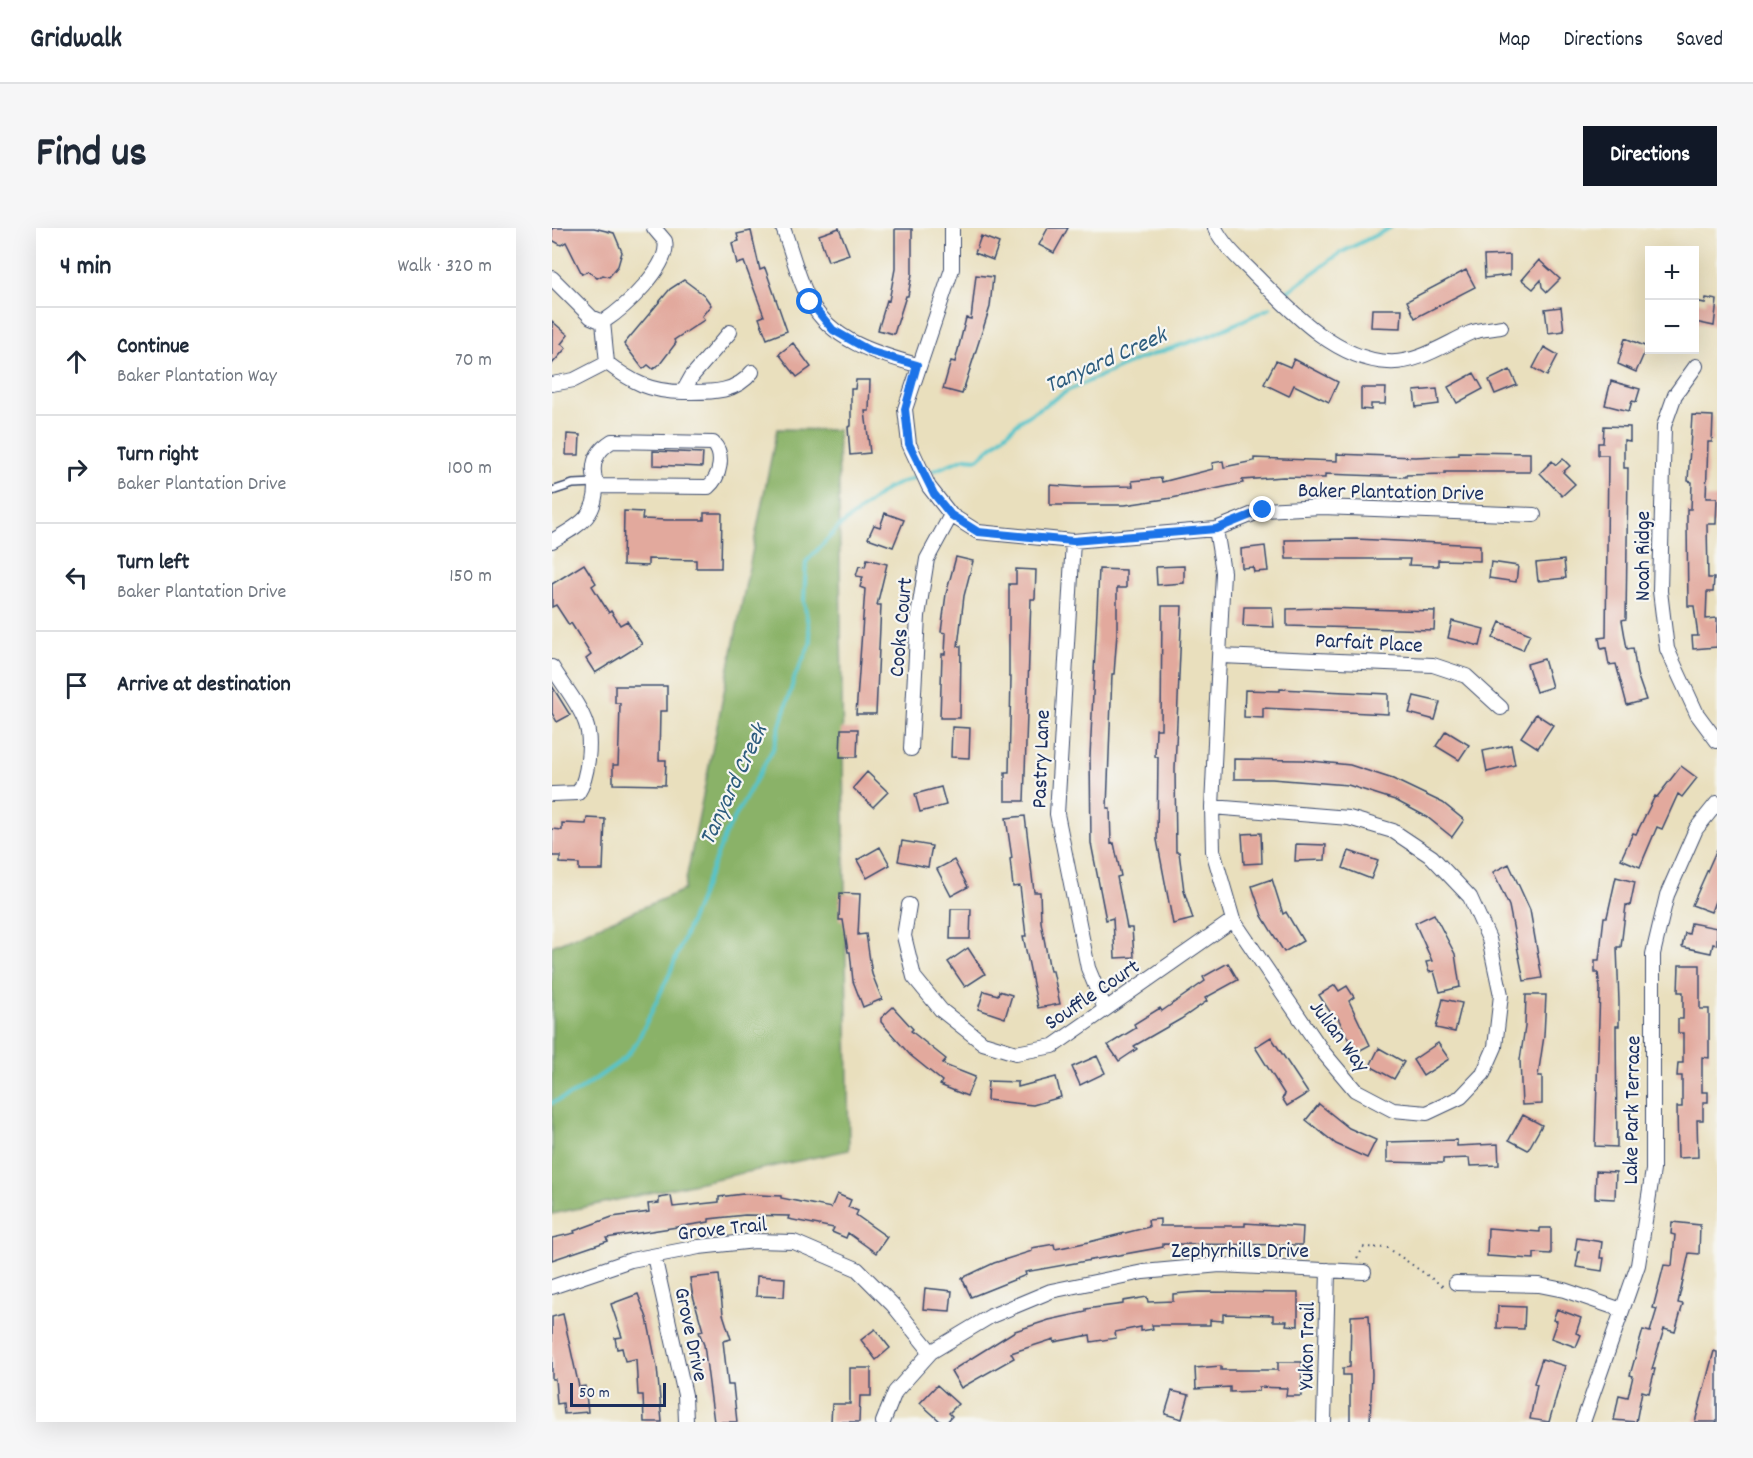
<!DOCTYPE html>
<meta charset="utf-8">
<style>
body{margin:0;font-family:Dekko,sans-serif;background:#f6f6f7;color:#1f2937}
.controls{position:absolute;right:18px;top:18px;display:grid;overflow:hidden;border-radius:0px;box-shadow:0 6px 24px #0002}
.controls button{width:54px;height:54px;display:grid;place-items:center;padding:0;border:0;border-bottom:2px solid #e0e1e3;background:#fff;color:#1f2937;font:30px sans-serif}
.scale{position:absolute;left:18px;bottom:15px;width:96px;box-sizing:border-box;padding-left:6px;border:3px solid #1b2f5e;border-top:0;font-size:16px;line-height:21px;white-space:nowrap;color:#1b2f5e;-webkit-text-stroke:4px #f6f6f2;paint-order:stroke}
.stop{position:absolute;width:18px;height:18px;margin:-14px;border:4px solid #1a73e8;border-radius:50%;background:#fff}
.stop.end{background:#1a73e8;border-color:#fff;box-shadow:0 2px 6px #0008}
.list{margin:0;padding:0;list-style:none}
h2{display:flex;justify-content:space-between;align-items:center;height:78px;margin:0;padding:0 24px;font-size:26px}
h2 small{font-size:20px;font-weight:400;color:#747a83}
.list li{display:grid;grid-template-columns:39px 1fr auto;gap:18px;align-items:center;box-sizing:border-box;height:108px;padding:0 24px;border-top:2px solid #e0e1e3}
.list b{display:block;font-size:22px;white-space:nowrap}
.list p{margin:0;font-size:20px;white-space:nowrap;color:#747a83}
.list em{font-size:20px;font-style:normal;color:#747a83}
.icon{flex:none;width:33px;height:33px;fill:none;stroke:currentColor;stroke-width:2;stroke-linecap:round;stroke-linejoin:round}
.map{position:relative;flex:none;width:1165px;height:1194px;overflow:hidden;border-radius:0px}
header{display:flex;align-items:center;gap:36px;box-sizing:border-box;height:84px;padding:0 30px;background:#fff;border-bottom:2px solid #e0e1e3}
header strong{font-size:28px}
nav{display:flex;gap:33px;margin-inline-start:auto;font-size:21px}
.intro{display:flex;align-items:center;justify-content:space-between;box-sizing:border-box;height:144px;padding:0 36px}
h1{margin:0;font-size:42px}
.button{padding:15px 27px;border-radius:0px;background:#111827;color:#fff;font-size:21px;font-weight:700}
main{display:flex;gap:36px;padding:0 36px}
aside{flex:1;background:#fff;border-radius:0px;box-shadow:0 6px 24px #0002}
.map>svg:first-child{display:block}
.forest{fill:#8ab268;stroke:#527063;stroke-width:1.5}
.lines{fill:none;stroke-linecap:round;stroke-linejoin:round}
.stream{stroke:#56c4ca;stroke-width:4}
.building{fill:#e2a99d}
.service-casing{stroke:#3a496c;stroke-width:10}
.minor-casing{stroke:#3a496c;stroke-width:16}
.path{stroke:#3a496c;stroke-width:2;stroke-dasharray:1.5 4.5;stroke-linecap:butt}
.service{stroke:#fff;stroke-width:7}
.minor{stroke:#fff;stroke-width:14}
.route{stroke:#1a73e8;stroke-width:8}
.labels{text-anchor:middle;stroke-width:4.5;stroke-linejoin:round;paint-order:stroke}
.street-label{font-size:22px;fill:#1b2f5e;stroke:#f6f6f2}
.water-label{font-size:24px;font-style:italic;fill:#2d5c7e;stroke:#f6f6f2}
</style>
<header>
<strong>Gridwalk</strong>
<nav><a>Map</a><a>Directions</a><a>Saved</a></nav>
</header>
<div class="intro"><h1>Find us</h1><a class="button">Directions</a></div>
<main>
<aside>
<h2>4 min<small>Walk · 320 m</small></h2>
<ul class="list">
<li><svg class="icon" aria-label="ahead" viewBox="0 0 24 24"><path d="M12 20V5M6 11l6-6 6 6"/></svg><div><b>Continue</b><p>Baker Plantation Way</p></div><em>70 m</em></li>
<li><svg class="icon" aria-label="right" viewBox="0 0 24 24"><path d="M7 20v-9h11M14 6l5 5-5 5"/></svg><div><b>Turn right</b><p>Baker Plantation Drive</p></div><em>100 m</em></li>
<li><svg class="icon" aria-label="left" viewBox="0 0 24 24"><path d="M17 20v-9H6M10 6l-5 5 5 5"/></svg><div><b>Turn left</b><p>Baker Plantation Drive</p></div><em>150 m</em></li>
<li><svg class="icon" aria-label="arrive" viewBox="0 0 24 24"><path d="M6 21V4h12l-3 4 3 4H6"/></svg><div><b>Arrive at destination</b></div></li>
</ul>
</aside>
<div class="map">
<svg width="1165" height="1194" viewBox="0 0 1165 1194">
<rect width="100%" height="100%" fill="#f6f6f2"/>
<filter id="ink" filterUnits="userSpaceOnUse"><feTurbulence type="fractalNoise" baseFrequency=".0167" numOctaves="2"/><feDisplacementMap in="SourceGraphic" scale="12" xChannelSelector="R" yChannelSelector="G"/><feConvolveMatrix kernelMatrix="1 2 1 2 8 2 1 2 1" color-interpolation-filters="sRGB"/></filter>
<filter id="wash" filterUnits="userSpaceOnUse"><feTurbulence type="fractalNoise" baseFrequency=".008" numOctaves="4" result="noise"/><feDisplacementMap in="SourceGraphic" scale="24" xChannelSelector="R" yChannelSelector="G"/><feGaussianBlur stdDeviation="1.35" result="paint"/><feColorMatrix in="noise" values="0 0 0 0 0 0 0 0 0 0 0 0 0 0 0 0 0 1.4 0 .05"/><feComposite in="paint" operator="in"/></filter>
<g filter="url(#wash)">
<rect width="100%" height="100%" fill="#e9dfbd"/>
<path class="forest" d="M225,201l61,1 11,720 -297,64v-268l132,-56z"/>
<g class="lines">
<path class="stream" d="M735,64l53,-39 50,-25
M381,243l32,-13 13,1 42,-38 49,-31 70,-31 72,-24 59,-27
M0,875l25,-11 47,-33 12,-15 33,-69 57,-142 47,-84 22,-73 16,-34 -7,-41 2,-39 33,-35 49,-39 25,-10"/>
</g>
<g id="blocks">
<path class="building" d="M0,0h42l20,5 8,19 -4,14 -9,11 -6,-2 -6,3 -9,-7 -6,3 -16,-32 -5,3 -9,-5z
M287,0l10,26 -21,7 -9,-26z
M496,0h20l-14,25 -15,-8z
M343,1h17v45l-4,22h-2l-12,38 -16,-4 9,-30 2,1 6,-32z
M199,3l9,39 5,-2 22,63 -20,8 -8,-21 5,-2 -20,-54 -7,2 -5,-21 7,-2 -2,-7z
M429,8l18,7 -6,17 -18,-7z
M958,27v20l-25,3 -1,-22z
M987,32l21,19 -13,13 -5,-5 -1,-7 -8,9 -11,-9z
M914,42l9,17 -60,31 -8,-17z
M424,47l17,2 -3,30 -28,87 -19,-5 8,-28 4,1 11,-44 5,1z
M132,52l20,15 7,10 -9,11 2,4 -30,20 2,3 -16,21 -7,5 -5,-4 -5,4 -19,-25 46,-55z
M1154,70l11,2 -3,26 -19,-4v-21l10,2z
M1009,79l3,24 -16,2 -3,-24z
M820,81h30l-1,19 -30,-1z
M0,93l16,14 -7,9 5,4 -14,16z
M1073,110l22,9 -11,25 -18,-8z
M241,115l18,24 -14,10 -18,-23z
M992,119l14,8 -11,21 -14,-8z
M742,131l44,23 -9,20 -35,-17 -5,11 -25,-12 12,-23 14,6z
M958,142l7,15 -22,9 -6,-14z
M922,145l9,16 -26,14 -9,-16z
M304,152h14l-1,31h-4l5,42 -20,2 -2,-28 3,-1v-37h4z
M1059,153l29,8 -4,13 -4,-1 -3,10 -24,-6z
M809,160h25l-1,16h-14v6l-10,-1z
M885,161l2,15 -23,3 -2,-16z
M1140,187l21,1 -1,26h-4l-2,56h11l-1,26h-9l1,54h6l-1,14h-6l-1,27 11,-1v29l-24,2 -1,-13h6l-4,-30h-6l-1,-83v-14h4l1,-27 -4,-1z
M1052,198l26,1v14l-6,-1v28h4l-2,151 -4,1 5,29 6,-1 4,26 9,26 -19,5 -11,-41 -7,1 -3,-17 -5,1 -2,-11 7,-1 2,-182h-10v-12h5z
M15,206l13,1 -1,20h-13z
M101,223l50,2 -1,14 -49,-2z
M907,224l71,1v19h-85v2l-39,1v2l-81,-3v4l-42,-1 -41,3 1,3 -71,15 -47,7h-75v-20l28,2 55,-1 -1,-5 29,-3 1,4 51,-13 -1,-6 11,-2 1,6 30,-6v-3l83,3v-7l78,3 44,-2z
M1011,231l7,7 -7,6 12,12 -13,12 -22,-23 12,-12 4,4z
M72,283l19,1 -1,7 25,1h37v-7h18l-1,55h-25v-8l-48,-1v7l-25,-1z
M333,285l19,7 -11,27 -25,-9 6,-13 6,2z
M804,311l124,6v16l-42,-1v6l-29,-1 1,-6h-124l-1,-19z
M713,318l3,25 -14,1 -1,-5 -11,1 -1,-19z
M404,329l17,4 -9,35 -6,50h3l-1,72h-20l2,-64h3l1,-21 -5,-1 5,-38z
M315,331l20,5 -10,41h4l-5,109h-20l9,-125 -5,-2 3,-10 -7,-1 3,-10 6,1z
M1012,332l2,18 -28,3 -2,-18z
M939,334l27,4 -2,16 -27,-4z
M32,336l12,19 -4,3 17,27 2,-2 9,14 7,-4 15,23 -47,29 -9,-14 5,-4 -20,-32 -2,2 -13,-20 -4,2v-23z
M632,338v17l-27,2 -1,-18z
M464,341l20,1 -1,29h-4l-7,202h-19v-29h4l2,-95h-2v-93h7z
M547,341l27,1v18h-9v45l-3,41h-2l-5,134h3l1,36 3,-1 7,33 -4,1 10,51h5l2,29 -19,1 -2,-40 -7,2 -15,-77 -1,-87z
M610,378h20l-7,163 1,83h3l5,39 9,28 -20,5 -16,-84 1,-83h-3l1,-28h5z
M692,379h28l2,20 -31,-1z
M772,380l111,3 -1,19 -147,-4v-17z
M900,393l32,8 -4,17 -32,-8z
M948,394l30,12 -7,16 -30,-12z
M992,431l8,28 -16,5 -9,-28z
M0,458l18,29 -13,7 -5,-9z
M63,458h52v25h-7l-1,49h7l-1,25 -52,-1v-19h5l1,-24 1,-38h-5z
M728,461l108,5v20l-125,-6v10l-19,-1 1,-27 35,1z
M862,468l26,6 -5,18 -26,-7z
M984,486l17,11 -15,23 -17,-11z
M400,499l18,1 -1,30 -18,-1z
M289,501h17l-1,28h-17z
M894,503l23,14 -10,15 -23,-14z
M959,517l4,20 -28,7 -4,-21z
M682,531l68,1 48,5 43,14 50,24 21,17 -12,17 -25,-20 -32,-17 -47,-15 -76,-6h-38z
M1129,538l16,12 -15,19 -4,-3 -16,35 -5,-2 -17,40 -19,-8 12,-26 3,1 19,-38 2,1z
M315,544l21,20 -15,15 -20,-19z
M389,559l5,18 -26,7 -5,-18z
M473,588l9,76h6l1,30 9,49h3l7,33 -22,4 -15,-72h3l-6,-50 -7,1 -3,-28 2,-1 -6,-40z
M35,590l18,1 -2,51h-24v-6l-19,-1v-7h-8v-27l10,1v-7l24,1z
M709,605l1,30 -18,1 -2,-30z
M350,613l30,5 -4,21 -30,-6z
M744,616l30,1 -1,15 -30,1z
M328,619l10,18 -23,13 -10,-18z
M1165,621v47l-6,16 -19,-7z
M797,623l29,10 -7,18 -28,-11z
M402,632l14,27 -17,9 -14,-27z
M957,636l21,46 12,68 -18,3 -15,-75 -16,-34z
M1064,649l19,5 -5,24 -4,-1 -5,42h-4l2,55v24h-3l1,121 -22,-1 5,-158 -2,-15h-3v-13h4l5,-43h3z
M720,651l11,35 3,-2 17,29 -19,11 -22,-36 -10,-30z
M288,665l20,1 -2,41 8,-1 6,40 10,25 -19,8 -10,-26 -3,-29h-2l-5,-32h-4z
M399,681h20l-1,30h-20z
M882,686l21,40 5,33 -20,5 -6,-21 -5,1 -3,-10 6,-1 -17,-38z
M1139,695l26,5v17l-4,-1 -2,9 -29,-6 3,-14 4,1z
M416,720l17,26 -20,13 -17,-25z
M676,735l10,17 -33,18 2,3 -26,18 -47,27 3,3 -18,12 -11,-16 28,-17 -2,-4 26,-16 2,3 43,-30 -2,-4z
M1127,737h21v44h9v49l-7,-1v35h6v10h-5v18h-6l1,37 -20,1 -1,-51h5v-31h-5l1,-13h5v-30h-5v-14h5v-27h-5z
M783,757l4,6 8,-5 7,11 -5,4 21,44 -15,8 -18,-37 -3,2 -15,-23z
M432,763l14,4 1,-4 13,4 -7,23 -27,-9z
M974,767h20l-2,41 -6,40h4v28l-20,1 -2,-45 5,-33z
M891,771l19,4 -7,29 -19,-4z
M341,779l20,22 -2,2 35,28 -4,5 33,13 -8,19 -27,-11 2,-4 -32,-26 -29,-33v-4z
M719,809l37,56 -21,13 -5,-8 3,-3 -30,-48z
M886,815l11,16 -26,17 -10,-16z
M827,820l25,14 -10,17 -24,-13z
M545,828l8,17 -25,12 -8,-18z
M504,849l5,20 -28,8 -46,-5 1,-19 30,1v5z
M767,876l30,24 27,12 -9,18 -31,-14 -30,-24z
M971,887l19,10 -14,25 -19,-10z
M905,912v6l41,-2 1,21 -29,1 -1,-8 -26,1v4h-15l-41,-1v-20z
M1044,943l20,1 -1,27 -20,-1z
M191,966l38,2v2l50,10 6,-14 14,6 -3,7 10,4 -2,4 31,22 -11,16 -28,-20 -2,5 -14,-6 2,-4 -46,-9 1,-3 -44,-1 -36,4v3l-103,16 2,3 -56,19v-22l23,-5 -1,-2 38,-14 37,-5 -1,-8 11,-1v-5l12,-2 2,11 46,-5v-5z
M608,991v7h85v-3l58,4 -1,18 -139,-1v3l-138,25 1,3 -55,22 -9,-19 32,-15 38,-12v-3l22,-4 1,5 34,-7 60,-15 -1,-7z
M1120,994l28,3 -1,29 -10,-1 -11,50 5,1 -8,28 -11,-3 -12,40h3l-6,24 -7,-2 -6,31 -22,-2 5,-25 9,2 5,-21 -3,-1 13,-45 7,2 7,-23 -4,-1 11,-43 8,1 3,-31 -4,-1z
M936,1000l52,4v-4h11v26l-17,-1v6l-47,-3z
M1025,1010l25,4 -2,16h4l-2,13 -26,-4 3,-16 -4,-1z
M167,1047l4,39 8,25 -8,2 5,44h5l4,37h-23l-10,-77 -5,-13 4,-1 -11,-39 -2,-14z
M205,1048l28,2 -1,19 -28,-1z
M373,1060l27,3 -2,20 -27,-2z
M647,1064l99,1v33l-12,-1 1,-4h-14v-6l-50,-1v7l-13,-1v5h-58l1,4 -12,2v-4l-26,5 1,6 -25,4 -1,-7 -36,7v-3l-43,14 3,5 -53,30 -10,-17 64,-40 34,-11 37,-8v-3l37,-5v-3l24,-4 1,5 25,-1v-7z
M86,1066l9,24 10,49 5,55h-18l-1,-27h-5l-2,-36 -11,2 -3,-13 -5,1 -2,-11 7,-1 -11,-33z
M946,1078l27,1 -1,22 -27,-1z
M1005,1081l24,9 -5,15 5,2 -5,12 -25,-9 6,-17 -4,-1z
M11,1086l16,73 6,-1 3,26 -24,2 -1,-11 -6,1 -2,-25h-3v-62z
M817,1087l3,59 -2,48h-20v-47h-7v-7l7,-1 1,-51z
M323,1101l15,19 -14,12 -15,-20z
M1162,1123l3,1v70h-22z
M990,1131l23,7 -16,56 -19,-3 7,-35 -3,-1z
M726,1134h24l-1,34h-15l1,-8 -28,-1v4l-29,1v-5l-34,2 -1,-21 26,-2v4h57z
M298,1140h21v28h-11l-1,26h-28l1,-18h18z
M385,1157l21,19 -9,9 3,3 -5,6h-6l-21,-19z
M620,1163l17,4 -7,24 -17,-5z"/>
</g>
</g>
<g filter="url(#ink)">
<use href="#blocks" fill-opacity="0" stroke="#3a496c" stroke-width="1.5"/>
<g class="lines">
<g class="service-casing">
<path id="service" d="M0,263l21,-7 23,-1"/>
</g>
<g class="minor-casing">
<path id="minor" d="M231,0c9,24 15,51 27,73 21,40 68,53 107,64
M400,0v41l-47,140 4,35 20,43 22,28 27,17 95,9 143,-12 47,-19 59,-3 212,8
M663,0c9,18 24,31 38,45 36,36 81,86 135,89 29,2 57,-18 82,-29 9,-4 21,-4 31,-6
M0,50l39,39 12,5c20,-13 68,-56 62,-81l-11,-13
M55,135c25,19 43,29 76,29l9,-16 38,-44
M1144,138l-21,29 -11,31 -4,165 7,58 30,65 20,27
M0,156l22,-4 33,-17 -4,-41
M131,164c26,0 52,2 69,-20
M60,213l101,2c12,12 7,34 -5,44l-107,-1 -5,-3c-6,-19 0,-32 16,-42z
M0,313c27,-16 45,-23 44,-58
M521,313l-16,273 31,154 17,41
M669,428l212,9 33,11 35,32
M0,439c11,18 28,38 34,57 6,17 2,54 -8,69l-26,1
M359,521l7,-133 9,-57 24,-44
M660,579l137,11 44,13 39,26 38,40 19,42 12,56 -6,52 -12,27 -22,23 -34,16 -34,-3 -38,-20 -32,-38 -90,-132 -20,-69 -1,-44 11,-235 -7,-43
M357,677l-5,31 10,41 27,33 42,33 33,10 37,-7 180,-126
M102,1028l31,139 1,27
M904,1055l83,2 25,5 58,20
M0,1059l79,-27 68,-13 56,-6 39,1 63,27 36,36 38,47
M331,1194l12,-30 36,-40 60,-36 60,-25 92,-19 77,-7 144,7
M772,1194l4,-152
M1031,1194l55,-157 15,-95v-216l14,-59 29,-66 21,-26"/>
</g>
<path class="path" d="M805,1030l7,-11 24,1 56,39"/>
<use href="#service" class="service"/>
<use href="#minor" class="minor"/>
</g>
</g>
<g class="lines" filter="url(#ink)">
<path class="route" d="M258,74l23,28 39,22 45,13 -12,44 4,35 25,50 17,21 27,17 95,9 143,-12 47,-19"/>
</g>
<g class="labels">
<g class="street-label">
<text transform="translate(839 262) rotate(1)" y="8">Baker Plantation Drive</text>
<text transform="translate(1089 328) rotate(-90)" y="8">Noah Ridge</text>
<text transform="translate(347 399) rotate(-85)" y="8">Cooks Court</text>
<text transform="translate(817 413) rotate(3)" y="8">Parfait Place</text>
<text transform="translate(487 531) rotate(-88)" y="8">Pastry Lane</text>
<text transform="translate(539 765) rotate(-34)" y="8">Souffle Court</text>
<text transform="translate(789 807) rotate(53)" y="8">Julian Way</text>
<text transform="translate(1078 882) rotate(-89)" y="8">Lake Park Terrace</text>
<text transform="translate(170 999) rotate(-6)" y="8">Grove Trail</text>
<text x="688" y="1029">Zephyrhills Drive</text>
<text transform="translate(141 1106) rotate(78)" y="8">Grove Drive</text>
<text transform="translate(753 1118) rotate(-89)" y="8">Yukon Trail</text>
</g>
<g class="water-label">
<text transform="translate(553 131) rotate(-24)" y="8">Tanyard Creek</text>
<text transform="translate(180 556) rotate(-65)" y="8">Tanyard Creek</text>
</g>
</g>
</svg>
<div class="controls">
<button>+</button>
<button>−</button>
</div>
<div class="scale">50 m</div>
<div class="stop" style="left:258px;top:74px"></div>
<div class="stop end" style="left:711px;top:282px"></div>
</div>
</main>
